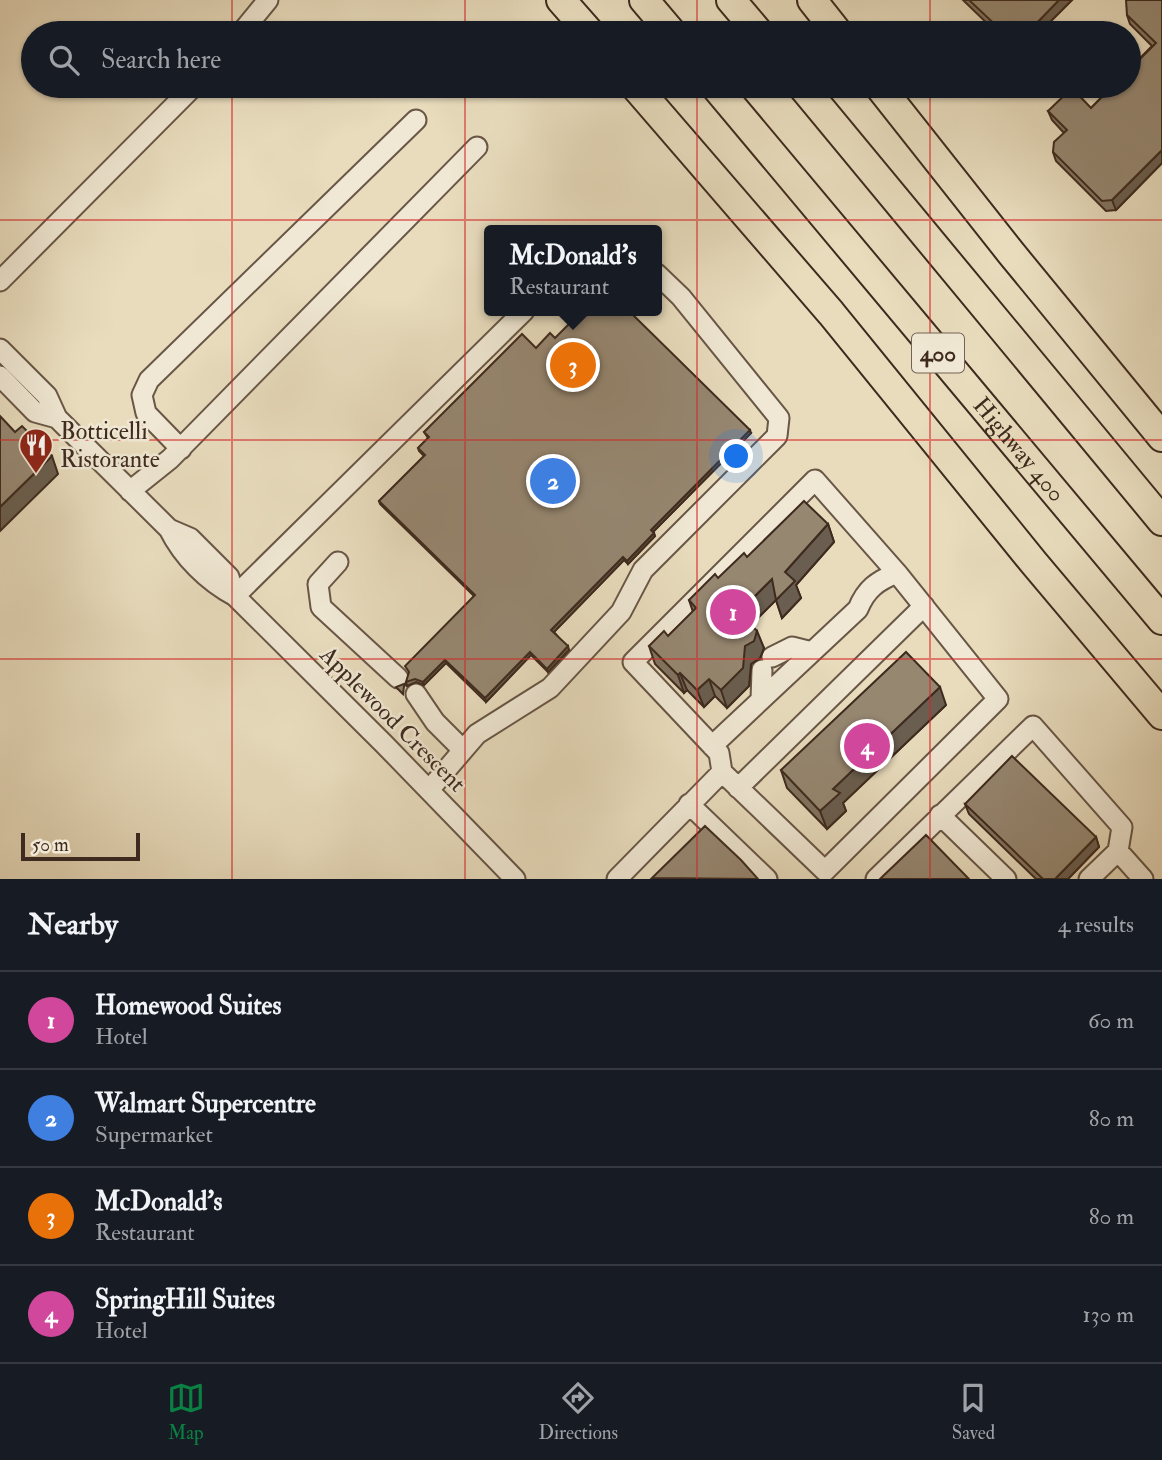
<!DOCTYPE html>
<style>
body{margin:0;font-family:"IM FELL Double Pica",serif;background:#242831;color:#f1f3f6}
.scale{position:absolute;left:21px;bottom:18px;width:119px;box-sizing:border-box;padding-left:7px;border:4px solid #3e2a1e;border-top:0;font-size:19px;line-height:24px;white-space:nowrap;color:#3e2a1e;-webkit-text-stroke:5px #f0e8d4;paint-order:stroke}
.you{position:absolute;left:737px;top:457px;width:24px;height:24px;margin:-18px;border:5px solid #fff;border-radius:50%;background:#1a73e8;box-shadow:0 0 0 10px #1a73e833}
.badge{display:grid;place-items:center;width:46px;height:46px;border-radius:50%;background:#0b8043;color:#fff;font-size:23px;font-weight:700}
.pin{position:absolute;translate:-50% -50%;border:4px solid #fff;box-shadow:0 2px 7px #0006}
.popup{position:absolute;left:484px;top:225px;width:178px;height:91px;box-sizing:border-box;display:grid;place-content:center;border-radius:7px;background:#171b24;filter:drop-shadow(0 2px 5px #0005);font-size:23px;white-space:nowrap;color:#9ea1a6}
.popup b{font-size:26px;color:#f1f3f6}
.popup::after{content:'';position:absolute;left:50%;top:100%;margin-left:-14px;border:14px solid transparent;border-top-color:#171b24}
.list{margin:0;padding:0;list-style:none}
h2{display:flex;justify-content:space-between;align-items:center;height:91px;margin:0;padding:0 28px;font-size:30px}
h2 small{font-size:23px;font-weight:400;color:#9ea1a6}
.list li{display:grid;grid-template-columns:46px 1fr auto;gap:21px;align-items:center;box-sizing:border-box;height:98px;padding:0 28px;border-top:2px solid #363941}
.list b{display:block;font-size:26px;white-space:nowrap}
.list p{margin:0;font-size:23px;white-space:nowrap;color:#9ea1a6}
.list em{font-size:23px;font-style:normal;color:#9ea1a6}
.icon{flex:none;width:38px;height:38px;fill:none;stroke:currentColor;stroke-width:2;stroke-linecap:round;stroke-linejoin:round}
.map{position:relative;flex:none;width:1162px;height:879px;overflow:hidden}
.search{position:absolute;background:#171b24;box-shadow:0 2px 5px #0004;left:21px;right:21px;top:21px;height:77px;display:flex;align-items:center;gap:18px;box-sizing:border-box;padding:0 24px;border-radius:38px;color:#9ea1a6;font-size:26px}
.sheet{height:483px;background:#171b24}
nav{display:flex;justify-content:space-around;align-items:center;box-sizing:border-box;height:98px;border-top:2px solid #363941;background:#171b24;font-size:19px;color:#9ea1a6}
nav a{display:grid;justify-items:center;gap:4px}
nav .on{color:#0b8043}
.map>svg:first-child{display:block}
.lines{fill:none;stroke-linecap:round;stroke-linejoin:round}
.minor-casing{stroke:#685646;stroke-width:23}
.highway-casing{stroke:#3e2a1e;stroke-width:32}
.minor{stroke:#f0e8d4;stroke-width:19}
.highway{stroke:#e8dcbd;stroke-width:28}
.wall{fill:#817461;stroke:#3e2a1e;stroke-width:2}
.shaded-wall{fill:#695e4f;stroke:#3e2a1e;stroke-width:2}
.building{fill:#968771;stroke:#3e2a1e;stroke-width:2}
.grid{fill:none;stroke:#d62828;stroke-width:2;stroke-opacity:0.55}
.labels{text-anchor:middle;stroke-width:5;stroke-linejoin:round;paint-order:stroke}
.shield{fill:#f0e8d4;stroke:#736355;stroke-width:2}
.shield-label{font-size:23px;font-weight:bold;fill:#3e2a1e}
.poi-label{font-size:24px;fill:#3e2a1e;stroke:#f0e8d4;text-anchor:start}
.street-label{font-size:24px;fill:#3e2a1e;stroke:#f0e8d4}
</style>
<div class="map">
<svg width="1162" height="879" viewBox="0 0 1162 879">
<rect width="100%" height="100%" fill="#e8dcbd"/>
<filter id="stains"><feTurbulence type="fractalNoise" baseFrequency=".00286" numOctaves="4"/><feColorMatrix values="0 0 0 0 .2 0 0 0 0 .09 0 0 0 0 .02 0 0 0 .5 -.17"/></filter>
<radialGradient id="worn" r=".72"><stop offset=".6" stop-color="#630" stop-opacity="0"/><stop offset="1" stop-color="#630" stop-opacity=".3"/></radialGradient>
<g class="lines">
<g class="minor-casing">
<path id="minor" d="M241,33l27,-33
M0,281l194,-195
M0,349l47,47 10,22 112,111c14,28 38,52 66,67l149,148 131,135
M0,376l35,36 22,6
M181,449l-35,-36 -4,-18 7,-15 267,-260
M130,491l40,-32 307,-312
M169,529l21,9 39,39 6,19
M338,562l-20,22 3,23 77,71
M235,596l289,-285
M772,657l20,-10 20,5
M416,694l19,28 28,28
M761,700l1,-30
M712,746l146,-137c8,-20 19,-28 39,-36l-82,-93 -182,182 86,91 3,19 103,99 173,-172 -101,-126
M738,788l186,-182
M429,790l48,-56 73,-46 71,-76 22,-42 134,-134 2,-18 -98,-121 -24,-23
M689,804l78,75
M940,815l66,64
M1118,851l25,28
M617,879l105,-107
M876,879l157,-153 89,101 -4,24 -29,28"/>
</g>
<g class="highway-casing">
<g id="highway">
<path d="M561,0l29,33"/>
<path d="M644,0l28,33"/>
<path d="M731,0l28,33"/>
<path d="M812,0l26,33"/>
<path d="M635,86l196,227 203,250 128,152"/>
<path id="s1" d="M715,86l447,534"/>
<path d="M802,86l360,435"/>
<path d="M879,86l132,167 151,184"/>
</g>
</g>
<use href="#minor" class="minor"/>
<use href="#highway" class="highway"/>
</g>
<path class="wall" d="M963,0h109l-33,33h-42z
M1162,0v163l-46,47 -10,1 -50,-50 -3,-9 11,-19 -12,-13 -4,-9 43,-3 61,-62 -22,-22 -3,-9z
M555,338l196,95 -98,99 2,4 -27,28 -4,-4 -70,72 15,18 -21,22 -17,-17 -45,47 -40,-39 -22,22 -8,-3 -9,4 -1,-4 68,-86 -94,-92 -1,-3 45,-45 -5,-5 -1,-3 10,-10 -4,-6 112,-84z
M828,524l6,18 -38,43 5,13 -19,20 -6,-18 -25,24 13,24 -4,10 -9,6 -2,22 -22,22 -12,-12 -11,11 -17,-17 -3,3 -29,-29 -6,-18 19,-10 25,-24 -4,-12 58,-43z
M946,705l-103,98 3,8 -19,18 -40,-41 -6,-18z
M965,804l131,33 3,10 -31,32h-32l-67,-65z"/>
<path class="shaded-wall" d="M1059,0h13l-33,33h-12z
M1017,23l4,9 -1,1h-13z
M1162,150v13l-46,47 -4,-10z
M750,430l1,3 -99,100 -1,-3z
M52,456l6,18 -58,57v-24z
M828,524l6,18 -38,43 5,13 -19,20 -6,-18 9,-28z
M654,533l1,3 -27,28 -1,-3z
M623,557l1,3 -71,73 -2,-3z
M772,579l7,18 -33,33 -7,-18z
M757,631l7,17 -4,10 -9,6 -2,22 -22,22 -6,-18 24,-44z
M568,646l1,4 -21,22 -1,-3z
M530,652l1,3 -45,47 -1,-4z
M445,660l1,3 -22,22 -1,-3z
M680,673l7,17 -3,3 -6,-18z
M709,679l6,17 -11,11 -7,-17z
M940,687l6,18 -103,98 3,8 -19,18 -7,-18 13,-22z
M1096,837l3,10 -31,32h-13z"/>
<path class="building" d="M969,0h90l-32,33 -10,-10 -10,10h-3z
M1126,0h36v150l-50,50 -10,1 -49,-49 1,-10 13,-12 -19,-19 24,-23 19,20 22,-22h16v-16l27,-27 -29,-28z
M582,311h47l121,119 -99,100 3,3 -27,28 -4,-4 -72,73 17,16 -21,23 -17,-17 -45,46 -40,-38 -22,22 -8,-3 -9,3 3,-10 -4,-6 70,-71 -96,-94 46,-46 -7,-7 11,-11 -5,-5 98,-98 14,14 14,-15 5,5z
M0,416l15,16 7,-6 30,30 -52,51z
M804,501l24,23 -43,48 10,9 -19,19 -4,-21 -33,33 18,19 -3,10 -9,5 -2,22 -22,22 -12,-11 -12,11 -17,-17 -2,2 -29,-29 15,-15 4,5 28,-28 -7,-8 26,-26 3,4 26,-25 3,4z
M906,652l34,35 -107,102 7,4 -20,18 -39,-41z
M406,683l-2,3 -1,8 -7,-7z
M1012,756l84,81 -41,42h-12l-78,-75z
M705,826l36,34 17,19 -106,-1z
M926,835l43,44h-89l1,-1z"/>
<path class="grid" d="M232,0v33M465,0v33M697,0v33M930,0v33M232,86v793M465,86v793M697,86v793M930,86v793M0,220h1162M0,440h1162M0,659h1162"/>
<defs>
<g id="restaurant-pin" transform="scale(1.75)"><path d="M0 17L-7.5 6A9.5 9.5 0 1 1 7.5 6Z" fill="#8f2418" stroke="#f0e8d4"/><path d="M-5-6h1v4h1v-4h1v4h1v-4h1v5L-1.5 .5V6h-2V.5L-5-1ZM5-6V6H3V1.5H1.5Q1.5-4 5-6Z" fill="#fff"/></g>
</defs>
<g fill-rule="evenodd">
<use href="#restaurant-pin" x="36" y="445"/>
</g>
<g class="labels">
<rect class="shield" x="912" y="333.5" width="52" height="39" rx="5"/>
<g class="shield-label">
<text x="938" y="361">400</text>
</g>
<g class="poi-label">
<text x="60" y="439">Botticelli<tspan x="60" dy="28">Ristorante</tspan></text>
</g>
<g class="street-label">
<text dy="8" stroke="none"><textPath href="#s1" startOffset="474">Highway 400</textPath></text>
<text transform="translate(393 719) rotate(45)" y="8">Applewood Crescent</text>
</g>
</g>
<rect width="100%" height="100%" filter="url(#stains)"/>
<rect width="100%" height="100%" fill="url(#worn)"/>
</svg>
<div class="scale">50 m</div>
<div class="you"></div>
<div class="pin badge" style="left:733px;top:612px;background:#d1479c">1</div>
<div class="pin badge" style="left:553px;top:481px;background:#3f7fe0">2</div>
<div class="pin badge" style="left:573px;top:365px;background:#e8710a">3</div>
<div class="popup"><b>McDonald's</b>Restaurant</div>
<div class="pin badge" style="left:867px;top:746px;background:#d1479c">4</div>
<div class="search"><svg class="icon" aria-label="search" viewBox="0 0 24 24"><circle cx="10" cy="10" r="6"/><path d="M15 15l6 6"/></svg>Search here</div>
</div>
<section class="sheet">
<h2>Nearby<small>4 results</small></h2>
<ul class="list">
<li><span class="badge" style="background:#d1479c">1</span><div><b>Homewood Suites</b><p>Hotel</p></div><em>60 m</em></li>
<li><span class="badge" style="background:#3f7fe0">2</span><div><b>Walmart Supercentre</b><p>Supermarket</p></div><em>80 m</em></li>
<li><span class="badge" style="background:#e8710a">3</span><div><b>McDonald's</b><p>Restaurant</p></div><em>80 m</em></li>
<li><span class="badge" style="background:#d1479c">4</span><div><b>SpringHill Suites</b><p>Hotel</p></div><em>130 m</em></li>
</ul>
</section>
<nav>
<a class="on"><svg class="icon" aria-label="map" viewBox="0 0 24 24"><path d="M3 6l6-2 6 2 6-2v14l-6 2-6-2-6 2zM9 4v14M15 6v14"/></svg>Map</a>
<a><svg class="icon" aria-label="directions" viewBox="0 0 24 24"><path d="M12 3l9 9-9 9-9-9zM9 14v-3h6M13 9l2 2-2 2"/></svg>Directions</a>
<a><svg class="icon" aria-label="saved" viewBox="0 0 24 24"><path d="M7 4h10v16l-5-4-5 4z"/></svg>Saved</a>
</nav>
